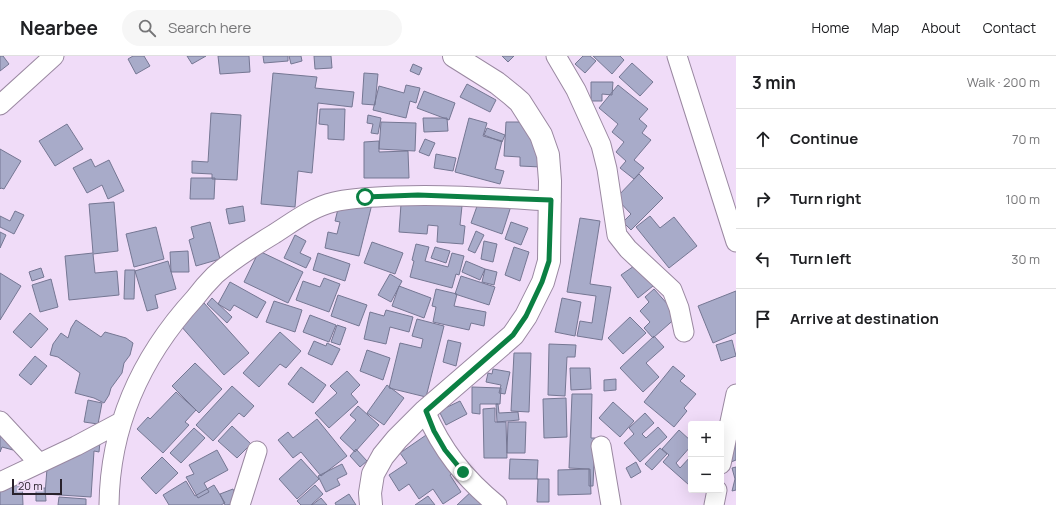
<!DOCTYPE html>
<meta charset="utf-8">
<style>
body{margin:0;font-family:Manrope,sans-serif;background:#f6f6f6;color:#202124}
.controls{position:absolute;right:12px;bottom:12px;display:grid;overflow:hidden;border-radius:4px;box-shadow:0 4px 16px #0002}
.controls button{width:36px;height:36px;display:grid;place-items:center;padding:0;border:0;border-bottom:1px solid #e0e0e0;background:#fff;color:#202124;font:20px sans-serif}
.scale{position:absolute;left:12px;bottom:10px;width:50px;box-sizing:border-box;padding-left:4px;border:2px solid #29222c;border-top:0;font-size:11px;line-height:14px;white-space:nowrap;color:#29222c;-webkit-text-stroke:3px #f0dcf8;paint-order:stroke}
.stop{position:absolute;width:12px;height:12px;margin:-9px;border:3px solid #0b8043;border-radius:50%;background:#fff}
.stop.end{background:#0b8043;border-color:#fff;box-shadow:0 1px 4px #0008}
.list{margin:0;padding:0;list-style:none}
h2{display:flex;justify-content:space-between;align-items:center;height:52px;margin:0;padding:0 16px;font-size:17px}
h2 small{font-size:13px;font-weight:400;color:#757577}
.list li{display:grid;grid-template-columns:26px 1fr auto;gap:12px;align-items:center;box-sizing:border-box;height:60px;padding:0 16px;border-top:1px solid #e0e0e0}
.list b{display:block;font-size:15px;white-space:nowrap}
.list em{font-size:13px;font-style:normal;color:#757577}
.icon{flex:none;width:22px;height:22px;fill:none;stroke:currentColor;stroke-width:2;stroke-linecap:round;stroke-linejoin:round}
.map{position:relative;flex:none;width:736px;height:449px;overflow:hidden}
header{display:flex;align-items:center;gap:24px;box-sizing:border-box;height:56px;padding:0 20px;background:#fff;border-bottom:1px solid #e0e0e0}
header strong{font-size:19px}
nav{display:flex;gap:22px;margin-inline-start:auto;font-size:14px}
.search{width:280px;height:36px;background:#f6f6f6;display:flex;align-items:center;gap:10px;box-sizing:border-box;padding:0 14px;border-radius:22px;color:#757577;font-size:15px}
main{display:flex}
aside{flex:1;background:#fff}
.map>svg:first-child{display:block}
.building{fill:#a8abc9;stroke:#757793}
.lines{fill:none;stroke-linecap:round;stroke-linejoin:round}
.street-casing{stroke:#9a88a1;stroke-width:21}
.secondary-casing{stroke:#9a88a1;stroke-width:24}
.street{stroke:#fff;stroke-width:19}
.secondary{stroke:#fff;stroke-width:22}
.route{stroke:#0b8043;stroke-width:5}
</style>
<header>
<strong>Nearbee</strong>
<div class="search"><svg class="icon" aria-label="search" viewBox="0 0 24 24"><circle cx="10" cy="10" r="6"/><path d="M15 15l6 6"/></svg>Search here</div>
<nav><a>Home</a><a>Map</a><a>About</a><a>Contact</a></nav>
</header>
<main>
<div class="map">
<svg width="736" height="449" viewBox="0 0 736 449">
<rect width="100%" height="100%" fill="#f0dcf8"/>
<path class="building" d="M0,0h3l6,8 -9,7z
M133,0h11l6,10 -14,8 -8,-15z
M187,0h19l-14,8z
M218,0h31l1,16 -30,2z
M263,0h25v5l-24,2z
M289,0h12l1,5 -11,3z
M314,0h17l1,12 -17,1z
M502,0h12l-6,6z
M583,0h7l6,5 -11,12 -10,-9z
M593,0h27l4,4 -12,14z
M632,7l21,19 -13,14 -21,-19z
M413,8l9,4 -3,7 -9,-4z
M273,17l44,4 -2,11 39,4 -2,15 -34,-4 -6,70 -14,-2 -3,36 -34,-3z
M364,17l14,1 -3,31 -13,-1z
M591,26h22l-1,13 -10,-1v7h-11z
M467,28l29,16 -6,12 -30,-15z
M406,29l14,3 -4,15 -6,-2 -4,17 -33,-8 6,-24 25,7z
M618,29l30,24 -9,10 8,7 -5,7 9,7 -17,20 10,8 -10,11 -14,-11 6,-7 -10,-9 8,-10 -12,-10 6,-8 -19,-16z
M424,35l31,12 -6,17 -32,-12z
M320,53h25l-1,31 -16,-1v-14l-9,-1z
M211,57l30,2 -4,65 -25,-1v-5l-20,-1v-12l16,1z
M368,59l13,3 -3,16 -7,-1 2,-9 -6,-1z
M423,62h24l1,13 -24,1z
M469,62l18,5 -4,13 19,5 -7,28 9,2 -4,13 -45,-12z
M381,66l35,1 -1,28 -36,-2z
M506,66h30l5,45 -21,-1v-9l-16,-1z
M67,68l16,25 -28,17 -16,-25z
M487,72l18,7 -3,7 -18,-7z
M425,83l10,4 -6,13 -10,-4z
M379,85v11l29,-1 1,27h-45v-36z
M0,93l21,12 -17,28 -3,-1 -1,1z
M436,98l20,4 -3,13 -19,-3z
M91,103l4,8 14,-7 15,31 -16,8 -6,-14 -15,8 -14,-25z
M639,118l24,24 -32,32 -8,-8 8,-8 -15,-16z
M191,122h24l-1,21h-24z
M402,134l32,14 28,2 -2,19 5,1 -2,18 -26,-2 1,-16 -10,-1 -1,9 -28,-2z
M481,139l30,11 -9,28 -31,-11z
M373,144l-14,56 -34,-8 3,-16 9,2 3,-12 -5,-1 5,-20z
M114,146l4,49 -25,3 2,19 22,-2 2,24 -50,5 -4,-44 28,-3 -4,-49z
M243,150l2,15 -16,3 -3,-15z
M15,155l9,4 -10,19 -14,-7v-11l10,5z
M650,160l10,12 14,-11 23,29 -28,22 -33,-41z
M580,162l20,3 -10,63 21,3 -9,53 -25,-4 3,-15 12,2 4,-27 -29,-4z
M210,166l10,37 -24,7 -7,-26 5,-2 -3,-11z
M511,166l17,6 -7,17 -16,-6z
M156,171l8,32 -30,8 -8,-33z
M476,175l8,4 -9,18 -7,-3z
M0,176l6,3 -6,13z
M295,179l11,6 -6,12 11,5 -5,10 -22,-10z
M484,185l13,3 -4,18 -12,-3z
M372,186l31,11 -8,21 -31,-11z
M416,188l13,3 -4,14 23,6 4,-14 12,3 -5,19 -3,-1 -4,14 -42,-11 4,-16 -2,-1z
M435,191l15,4 -4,12 -15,-5z
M514,191l15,5 -9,29 -15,-6z
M188,195l1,21h-18l-1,-20z
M259,195l44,21 -15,31 -44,-21z
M318,197l32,11 -5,17 -32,-11z
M168,205l8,28 -21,6 3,13 -11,3 -12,-40z
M466,205l19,8 -5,11 -18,-8z
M637,208l16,22 -15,12 -17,-23z
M41,212l3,9 -12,4 -3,-9z
M485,213l12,3 -3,13 -12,-3z
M125,214h10l-1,29h-10z
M0,217l21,13 -21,34z
M390,218l12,7 -11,21 -13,-7z
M461,220l34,11 -6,18 -34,-11z
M324,222l16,6 -11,28 -33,-12 7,-19 17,6z
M51,223l7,28 -18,5 -8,-27z
M230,226l36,20 -9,16 -23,-13 -4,6 -12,-7z
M399,230l32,12 -7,20 -32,-12z
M436,233l21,5 -3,12 32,6 -2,14 -13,-3 -2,7 -36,-8 3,-15 -4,-1z
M654,233l24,27 -25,22 -9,-10 6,-6 -10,-11 9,-9 -4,-5z
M736,235v42l-23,10 -15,-37z
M338,239l29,10 -8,21 -28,-10z
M212,242l20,19 -5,6 -20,-19z
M562,242l19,4 -6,34 -20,-4z
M274,245l28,9 -7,22 -29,-10z
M204,247l45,50 -25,22 -44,-50z
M386,254l27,7 -4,15 -19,-5 -4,17 -22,-5 6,-27 14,4z
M30,257l18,16 -17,19 -18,-16z
M310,259l26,10 -7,17 -26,-10z
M630,261l16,16 -23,21 -15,-16z
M417,263l27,7 -18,71 -37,-9 11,-45 21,5 2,-9 -11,-3z
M76,264l25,17 4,-5 21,6 7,5 -3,12 -6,8 -2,10 -11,15 -2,7 -5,8 -10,-5 -19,-5 5,-20 -22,-16 -8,-2 3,-11 8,-11 7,5 3,-10z
M337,269l9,3 -6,17 -9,-3z
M280,276l21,19 -15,17 -6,-4 -21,23 -16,-14z
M654,280l10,11 -18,16 13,14 -16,15 -23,-24z
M448,284l13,3 -5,23 -13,-4z
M732,284l4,16 -15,5 -5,-16z
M314,285l12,5 1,-3 13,6 -8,16 -24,-11z
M549,288l27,1 -1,12h-8l-2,39 -17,-1z
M367,294l23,8 -7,22 -23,-9z
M514,297h17l-2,59 -18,-1z
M35,300l12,10 -16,19 -12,-10z
M195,307l27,26 -23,24 -27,-27z
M673,310l12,10 -5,5 16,13 -12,14 3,3 -13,16 -30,-25z
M301,311l25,18 -13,18 -25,-19z
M570,312h20l1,21 -20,1z
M493,313l17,3 -5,22 -6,-1 2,-8 -15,-3 2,-9 4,1z
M347,315l13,14 -9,9 7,8 -29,26 -14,-15 22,-20 -7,-7z
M616,323v11l-12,1v-11z
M387,329l17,13 -20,27 -17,-12z
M232,330l22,20 -10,11 -5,-4 -26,28 -17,-16z
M472,331l29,1 -1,16h-20v10l-8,-1z
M176,336l20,18 -11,12 4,3 -26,28 -26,-24 11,-12 2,2z
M572,338h20l-1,44h4l-2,48h-4v-17l-20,-1z
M566,342l1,39 -23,1 -1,-39z
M88,344l14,3 -4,21 -14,-2z
M460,345l7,13 -21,11 -7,-14z
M613,346l21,19 -14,16 -21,-19z
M496,348h2l1,9 19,-1 1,8 -22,2z
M358,350l21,19 -24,27 -15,-14 16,-18 -6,-5z
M495,352v14h11l1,36h-23l-1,-49z
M645,357l9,10 -12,11 4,4 12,-11 9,10 -27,25 -16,-19 10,-9 -5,-6z
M317,363l30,37 -26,20 -20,-24 -8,6 -15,-18 10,-8 5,6z
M508,366h18l-1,31h-18z
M736,367v37l-5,2z
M232,370l19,18 -14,14 -19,-17z
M194,372l11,10 -24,25 -11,-10z
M679,374l12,11v5l-15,17 4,5 11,-12v27l-2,2 -26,-23 6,-7 -7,-6z
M432,375l28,37 -10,7 11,17 -18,12 -10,-15 -14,10 -10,-15 -10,7 -10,-16 18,-12 -7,-10z
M0,377l16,4 -3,13 -11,-3 -2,5z
M100,386l-1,10 -5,-1 -3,46 -46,-3 3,-38 26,2v-10z
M660,392l7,6 -15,16 -7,-6z
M356,393l11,12 -7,6 -10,-11z
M217,394l11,20 -24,13 5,9 -11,6 -12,-21 8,-3 -5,-9z
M162,401l16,16 -22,21 -15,-16z
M301,403l18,20 -22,20 -18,-20z
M510,403l28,1 -1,19h12v23h-12l1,-23h-29z
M636,406l5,10 -10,6 -5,-10z
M342,408l5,10 -10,5 3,6 -14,7 -8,-16z
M736,411v23l-4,1 3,-12 -3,-11z
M590,413l1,25 -33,1v-25z
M186,425l9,15 19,-11 11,18 -4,2h-52l-6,-10z
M22,426l1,23h-23v-22z
M315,429l8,9 -12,11h-10l-4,-4z
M36,432h9l1,13h-10z
M475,432l16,17h-34z
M233,433l6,15 -14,1 -5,-11z
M349,438l7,11h-20l-1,-2z
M428,440l7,9h-20z
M59,441l27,2v6h-28z
M321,442l6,7h-15z"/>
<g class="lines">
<g class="street-casing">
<path id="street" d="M556,0l20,34 25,55 6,24 10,66 11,14 44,41 7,18 5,24
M677,0l59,186
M0,49l54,-49
M425,355c17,39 39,67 72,94
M0,365l39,42
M601,390l10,59
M721,408l15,-70
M0,426l76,-36 45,-24
M109,449c1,-81 32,-148 86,-207 6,-8 13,-16 20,-23 18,-16 39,-29 59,-41 19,-12 38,-27 60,-32 20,-5 41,-5 62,-6 51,-2 103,2 155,5
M240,449l17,-54
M714,449l3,-15"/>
</g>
<g class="secondary-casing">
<path id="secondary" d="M371,449l-1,-12 3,-19 10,-18 14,-17 28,-28 88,-76 13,-19 17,-34 6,-21 1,-80 -2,-26 -7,-20 -21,-33 -8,-7 -15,-12 -43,-27"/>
</g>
<use href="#street" class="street"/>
<use href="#secondary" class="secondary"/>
</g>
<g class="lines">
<path class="route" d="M365,141l53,-2 133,5 -2,61 -7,21 -16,34 -13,19 -87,76 8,20 11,19 18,22"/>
</g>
</svg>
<div class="controls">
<button>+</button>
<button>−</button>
</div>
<div class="scale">20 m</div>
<div class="stop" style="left:365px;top:141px"></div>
<div class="stop end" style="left:463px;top:416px"></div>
</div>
<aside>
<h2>3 min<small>Walk · 200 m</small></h2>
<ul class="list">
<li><svg class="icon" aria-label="ahead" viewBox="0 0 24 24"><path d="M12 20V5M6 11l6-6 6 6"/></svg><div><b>Continue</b></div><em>70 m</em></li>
<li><svg class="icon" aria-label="right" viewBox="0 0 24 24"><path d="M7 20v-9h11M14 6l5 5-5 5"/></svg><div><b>Turn right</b></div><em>100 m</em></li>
<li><svg class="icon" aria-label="left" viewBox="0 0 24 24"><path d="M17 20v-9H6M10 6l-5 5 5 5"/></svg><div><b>Turn left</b></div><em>30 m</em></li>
<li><svg class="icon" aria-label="arrive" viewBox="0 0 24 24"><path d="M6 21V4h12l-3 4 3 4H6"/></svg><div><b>Arrive at destination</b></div></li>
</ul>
</aside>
</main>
